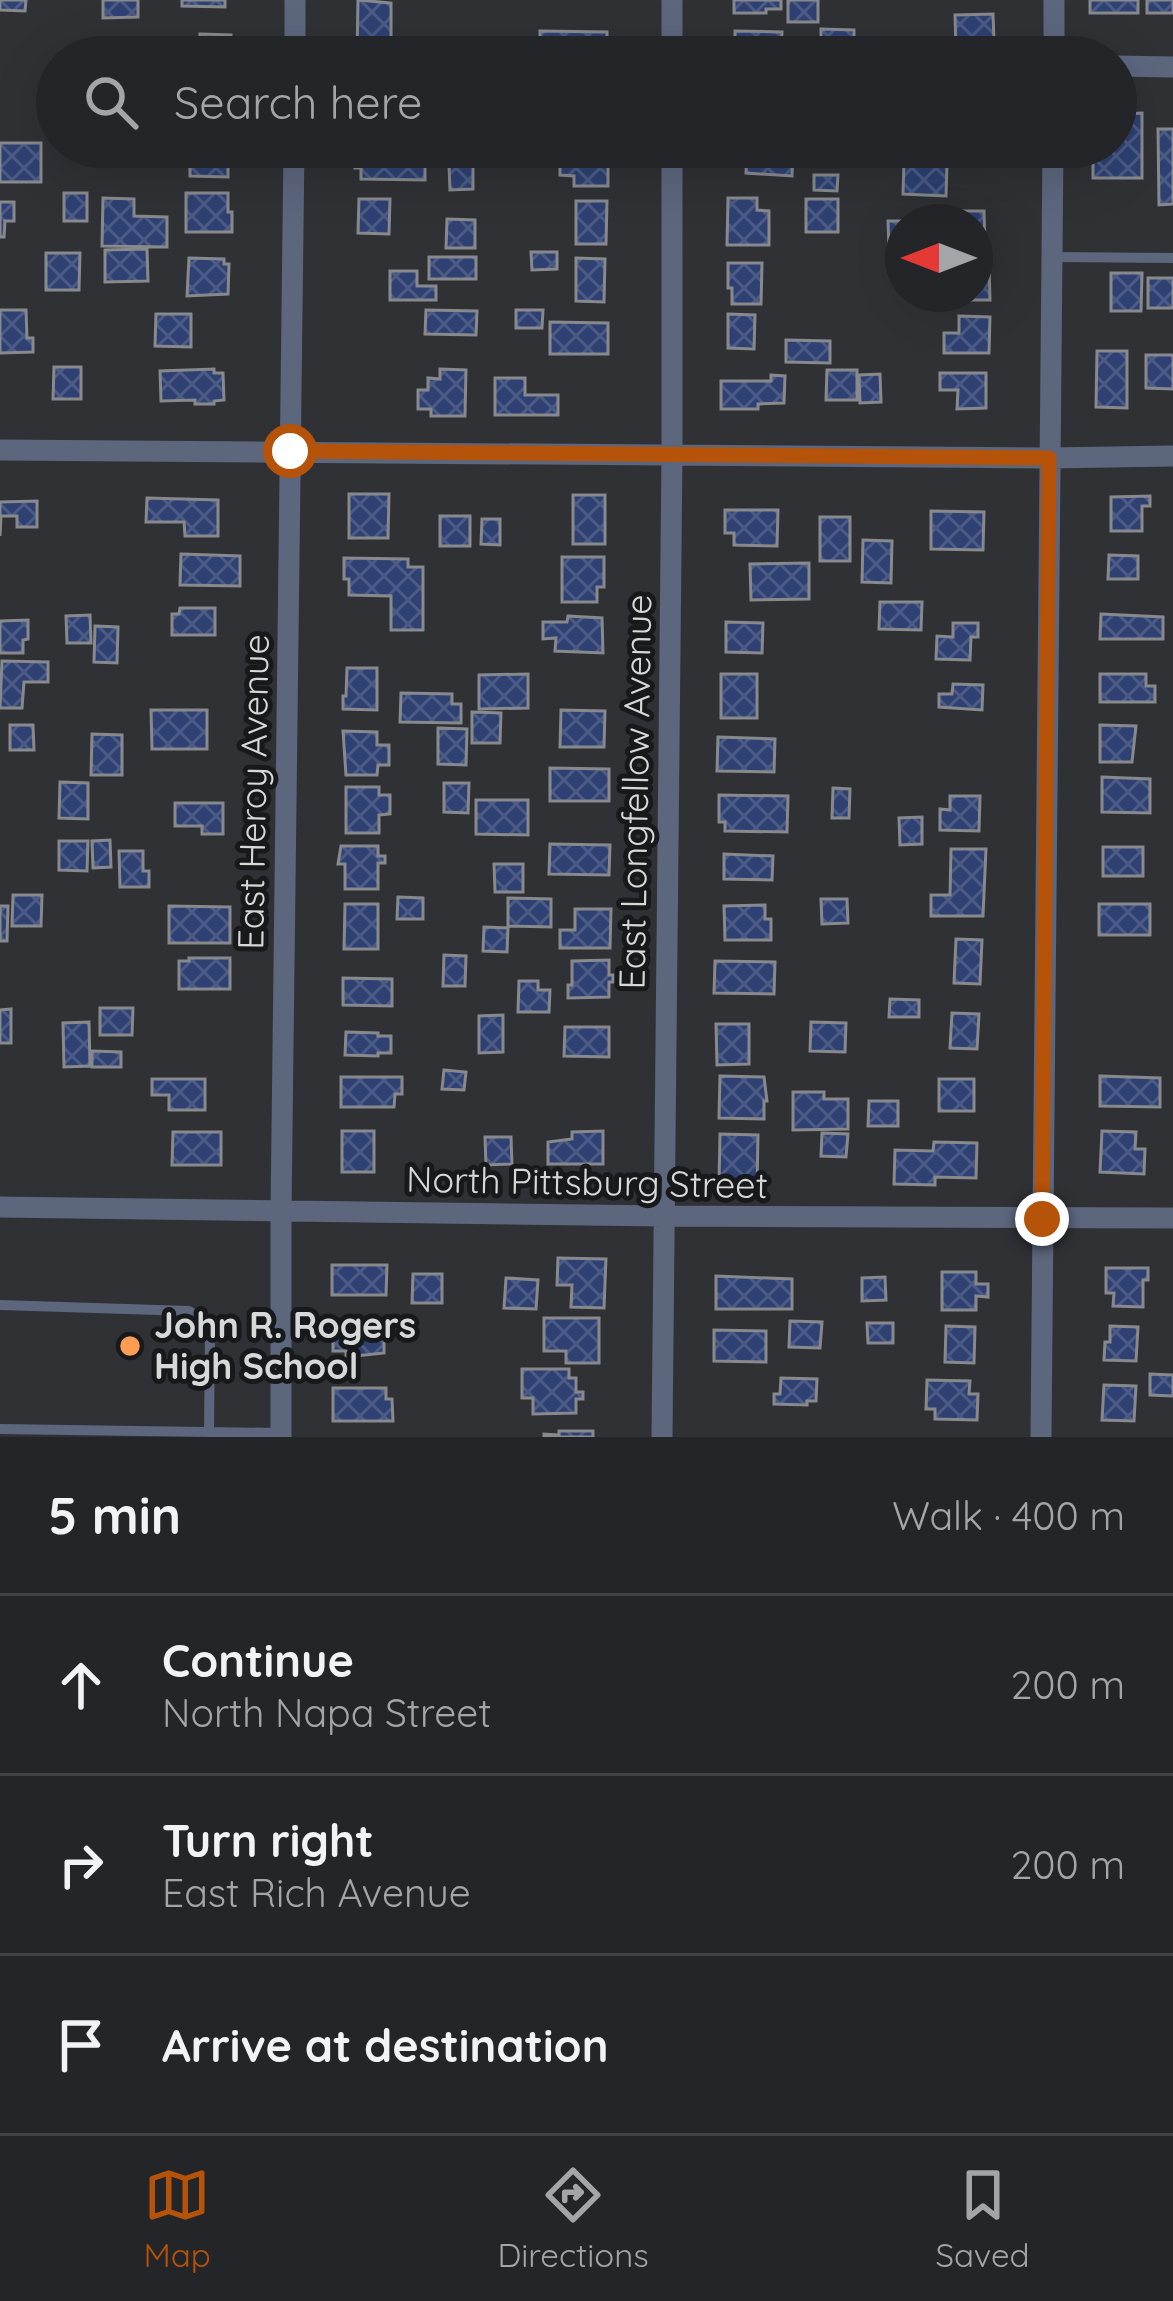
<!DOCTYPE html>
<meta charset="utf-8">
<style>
body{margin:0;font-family:Quicksand,sans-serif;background:#303134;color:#f1f3f6}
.compass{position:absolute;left:885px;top:204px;width:108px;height:108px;border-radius:50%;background:#242528;box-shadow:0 12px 48px #0002;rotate:270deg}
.stop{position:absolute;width:36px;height:36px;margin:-27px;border:9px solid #b45309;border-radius:50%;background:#fff}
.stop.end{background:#b45309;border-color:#fff;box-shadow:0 3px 12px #0008}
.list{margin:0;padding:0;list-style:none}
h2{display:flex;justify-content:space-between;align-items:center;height:156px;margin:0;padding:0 48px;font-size:51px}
h2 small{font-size:39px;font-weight:400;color:#a3a5a8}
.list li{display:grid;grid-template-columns:78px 1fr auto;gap:36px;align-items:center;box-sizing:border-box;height:180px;padding:0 48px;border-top:3px solid #414245}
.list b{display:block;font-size:45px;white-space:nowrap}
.list p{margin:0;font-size:39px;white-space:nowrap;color:#a3a5a8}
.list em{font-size:39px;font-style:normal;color:#a3a5a8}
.icon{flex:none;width:66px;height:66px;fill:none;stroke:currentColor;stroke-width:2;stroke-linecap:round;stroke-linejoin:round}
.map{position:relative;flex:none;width:1173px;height:1437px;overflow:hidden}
.search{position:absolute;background:#242528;box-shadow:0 12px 48px #0002;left:36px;right:36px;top:36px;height:132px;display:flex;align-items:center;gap:30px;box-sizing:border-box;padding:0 42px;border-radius:66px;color:#a3a5a8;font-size:45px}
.sheet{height:696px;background:#242528}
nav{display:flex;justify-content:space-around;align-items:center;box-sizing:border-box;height:168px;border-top:3px solid #414245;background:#242528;font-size:33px;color:#a3a5a8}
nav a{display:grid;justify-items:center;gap:6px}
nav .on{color:#b45309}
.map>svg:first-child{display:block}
.building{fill:url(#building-cross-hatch);stroke:#87898d;stroke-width:3}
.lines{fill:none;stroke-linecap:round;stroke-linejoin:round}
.service{stroke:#5c667d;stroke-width:10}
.minor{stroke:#5c667d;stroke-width:21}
.route{stroke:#b45309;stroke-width:15}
.poi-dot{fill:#fc9d53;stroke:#18191b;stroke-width:4.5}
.labels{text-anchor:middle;stroke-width:10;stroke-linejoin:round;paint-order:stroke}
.street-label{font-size:36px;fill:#d7d8da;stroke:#18191b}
.poi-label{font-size:36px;font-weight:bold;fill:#d7d8da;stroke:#18191b;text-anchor:start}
</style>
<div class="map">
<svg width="1173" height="1437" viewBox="0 0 1173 1437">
<defs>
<pattern id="building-cross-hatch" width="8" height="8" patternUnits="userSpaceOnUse" patternTransform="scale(3)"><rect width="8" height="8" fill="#2e4172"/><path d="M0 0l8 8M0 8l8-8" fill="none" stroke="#4c5c86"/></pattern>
</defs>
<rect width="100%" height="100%" fill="#303135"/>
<path class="building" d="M0,0h26l-1,11 -25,-1z
M103,0h35v17l-35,1z
M182,0h43v7l-43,-1z
M358,0l33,3v52h-34z
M734,0h47v9h-15v4h-32z
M788,0h30v22h-30z
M1090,0h48v13h-48z
M1147,0h26v13h-26z
M993,14l1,27h-9v9l-29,1 -1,-36z
M821,29l33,1v27h-33z
M540,31l67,1v25h-78l1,-17h10z
M735,31l47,1 -1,25h-46z
M200,34l31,1 -1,22h-31z
M436,38l28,1 -1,18h-27z
M868,42l70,2 -1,13h-69z
M1142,113v65h-49v-31h23v-33z
M1158,129h15v75l-14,1z
M0,143h41v39h-41z
M190,147h38v30l-38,-1z
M356,147h69v33l-64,-1v-11h-6z
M564,147h29v4h15v35h-34v-10l-14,-1v-20h4z
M747,147h46l-1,29 -46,-3z
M904,162l43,2 -1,32 -43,-2z
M473,164v25l-23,1 -1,-25z
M814,175h24l-1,16 -23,-1z
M64,193h23v28h-23z
M186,193h42v19h4v20h-46z
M103,198l31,1v17l33,1v30l-65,-1z
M728,198h29v12l12,1v34h-42z
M359,199h31l-1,35 -31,-1z
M806,199h32v33h-32z
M576,201h31l-1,43h-30z
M0,202h14v19h-9l-1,16h-4z
M935,211h49l1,35h-10v-24h-40z
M447,219l28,1v28h-29z
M888,221h28l-13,1v26l-14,1z
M147,249l1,32 -43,1v-32z
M531,252h26v17l-25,1z
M46,253h34l-1,37h-33z
M429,257h47v22h-47z
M189,258l35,1v5h5l-1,30 -41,2z
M576,258l29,1 -1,43 -28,-1z
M728,263h34l-1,41h-29v-16h-4z
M975,264h14l1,36h-29v-6h14z
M390,271h27v15h19v14h-46z
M1111,273h31l-1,38h-30z
M1148,278h25v30h-25z
M0,310h26l1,28h6v14l-33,1z
M426,310l51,1 -1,24 -51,-1z
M516,310h27l-1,18h-26z
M156,314h35v33l-36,-1z
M728,314l27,1 -1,34 -26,-1z
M959,316l31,1 -1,36h-45v-20h15z
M550,322l58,1v31h-58z
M786,340l44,1v22l-44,-1z
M1097,351h30v57l-31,-1z
M1146,355h27v34l-27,-1z
M54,367h27v32h-28z
M214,369v4h9l1,27 -10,1v3h-19v-4l-34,1 -1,-30z
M440,369l26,1 -1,46h-34v-7h-13v-19h10v-12l12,1z
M827,370h30v30h-31z
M940,373h46v35l-29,1 1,-19h-18z
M880,374l1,28 -21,1 -1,-28z
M771,375l14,1 -1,27 -26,1v5h-37v-28h50z
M495,378h30v17h33v20h-63z
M349,494h40l-1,44h-39z
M573,495h32v49h-32z
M1150,496v10h-8v25h-31v-34z
M147,498l71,2v36h-33l-1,-14h-38z
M37,501v26h-20v-11h-16l-1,20v-34z
M725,510h53l-1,36 -43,-1v-12h-9z
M931,511l53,1 -1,38 -52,-1z
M440,516h30v30h-30z
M820,517h30v44h-30z
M482,519h18v26l-19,-1z
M863,540l29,1 -1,42 -29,-1z
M181,554l59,2v30l-60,-1z
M1109,555l29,1v23h-30z
M562,557h42v30h-7v15h-35z
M344,558l64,1v8h15v63h-32v-34l-42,-1v-16h-5z
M809,563v36l-58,1 -1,-36z
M880,602h42l-1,28 -42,-1z
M180,608h35v27h-43v-21h7z
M1101,614l62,3v22h-63z
M90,615l1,28h-24l-1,-27z
M568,616l34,2 1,35 -48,-2 1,-13 -13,1v-17h24z
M28,620v19l-5,1v13h-23v-32z
M726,622l37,1 -1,30 -36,-1z
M953,623h25v14h-7l-1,23 -34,-1 1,-23 16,1z
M95,626l23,1 -1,36 -23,-1z
M2,661l46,1v20h-24l-2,26h-22z
M347,668h30v42l-34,-1v-13h3z
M528,674v34l-49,1v-34z
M721,674h36v44h-36z
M1100,674h46v12h9v16h-55z
M953,684l30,1 -1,25 -43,-3v-13h13z
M401,693l51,1v10h9v19l-61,-1z
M151,710h56v39h-55z
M561,710l44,1 -1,36h-44z
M472,712l29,1 -1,30h-28z
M10,725h23l1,25h-24z
M1100,725l36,1 -4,36h-32z
M438,728l29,1 -1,36 -28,-1z
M343,731l34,1v13h12v20h-11l-1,10h-31z
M92,734l30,1v40h-31z
M718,737l57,2 -1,33 -57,-1z
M550,768l59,1v32h-59z
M1102,777l48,2v34l-48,-1z
M60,782l28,1v36l-29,-1z
M444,783h25l-1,30 -24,-1z
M346,787h33v8h11v19l-11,1v18h-33z
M833,788l17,1 -1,29h-17z
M719,795l69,1 -1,36 -62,-1v-9h-6z
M950,796h30l-1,35 -39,-1v-21l10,1z
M476,800h52v35l-52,-1z
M175,803h48v31h-21v-8h-27z
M922,817v27l-22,1 -1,-27z
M110,840l1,27 -18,1 -1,-27z
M59,841h29l-1,30 -28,-1z
M550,844l60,1 -1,30 -60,-1z
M341,846h37v10h7v7h-7v26h-33v-25h-7z
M1103,847h40v29h-40z
M951,849h35l-3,67h-52v-21h19z
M119,851h24v20h6v16h-29z
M724,854l49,2 -1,24 -48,-1z
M494,864h29v28h-28z
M13,895h29l-1,31h-29z
M398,897l25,1v21h-26z
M508,898l43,1v28l-43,-1z
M821,899h26l1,24 -26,1z
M345,904h33v45h-34z
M1099,904h51v31h-51z
M765,905v14h6v21h-46l-1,-34z
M0,906h8l-1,35h-7z
M169,906l61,1v36h-61z
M575,909h36l-1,39h-50v-18h15z
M484,927l24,1 -1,24 -24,-1z
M956,939l26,1 -2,44 -26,-1z
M444,955l22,1 -1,30h-22z
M189,958h41v31h-51v-28h10z
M609,960v15h4v7h-4v15l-41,1v-13h4v-24z
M715,961l60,1 -1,32 -60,-1z
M343,978l49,1v27l-49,-1z
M519,981h19v9h12l-1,22h-31z
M890,999l29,1v17h-30z
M100,1008h33l-1,27h-32z
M11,1009v34h-11v-33z
M952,1013l27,1 -2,35 -27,-1z
M503,1015v37l-24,1v-37z
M89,1022l1,44 -26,1 -1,-44z
M811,1022l35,1 -1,29 -35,-1z
M716,1024h33v40l-32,1z
M565,1027h44v30l-45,-1z
M346,1032l32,1v3h13v17h-13v3l-33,-1z
M92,1051l29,1v15h-29z
M444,1070l22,2 -2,18 -22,-1z
M720,1076l44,1 3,24h-3v18l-45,-1z
M1100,1076l60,2v29l-60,-1z
M341,1077h61v17h-7l-1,13h-53z
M152,1079h53v31h-36v-15h-17z
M939,1079h35v32h-35z
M793,1092h31v7h24v30l-55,1z
M869,1101h29v25h-30z
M342,1131h32v41h-32z
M603,1131v33h-55v-22l24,-3v-7z
M1102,1131l34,1 -1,17h10l-1,25 -44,-2z
M173,1132h48v33h-49z
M822,1133l26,1 -2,23 -25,-1z
M720,1134l38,1 -1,49 -38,-1z
M485,1137h26l1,27 -26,1z
M934,1142l43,1 -1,35 -41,-1v8l-41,-1 1,-34 38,1z
M558,1258l48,1 -2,49 -33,-1 1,-22h-15z
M332,1265h55l-1,30h-54z
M1106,1268h42v12h-5v27l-30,-1 1,-13h-8z
M942,1272h34v12h12v13l-12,-1v14h-34z
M413,1274h29v29h-30z
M716,1276l76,3v30h-76z
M885,1277l1,23 -24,1v-23z
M506,1278l32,2 -2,29 -32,-1z
M544,1318h55v45h-33v-12h-22z
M790,1321l32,1 -2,26 -31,-1z
M867,1323h26v20h-25z
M946,1326l29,1 -1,36 -29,-1z
M1110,1326l28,1 -2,34 -32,-1 1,-18h5z
M714,1330l52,1v31l-52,-1z
M366,1331v3h18v19l-38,4v-6h-13v-19z
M522,1369h47v9h7v14h7v7h-7v14l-43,1v-16h-11z
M1150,1374l23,1v21l-23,-1z
M781,1378l36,1 -1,22h-9v4l-33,-1v-10h6z
M927,1380l43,1 -1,13h9l-1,26 -42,-1v-10h-9z
M1104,1385l32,1 -2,35 -32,-1z
M333,1388h53v11h6l1,22h-60z
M559,1431h34v6h-49v-3l15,1z"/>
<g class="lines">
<path class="service" d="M1052,257l121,1
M0,1305l189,6 17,10 4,11 -1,100
M0,1429l281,4"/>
<path class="minor" d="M672,0v57
M295,57v-57
M1054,57v-57
M1116,66l57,1
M0,450l1049,8 124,-2
M0,1207l663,9 510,2
M281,1437v-225l13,-1065
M662,1437l10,-984v-306
M1041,1437l12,-1290"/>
</g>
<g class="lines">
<path class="route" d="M290,451l759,7 -7,761"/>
</g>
<circle class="poi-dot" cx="130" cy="1346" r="12"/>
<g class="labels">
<g class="street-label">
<text transform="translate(253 792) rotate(-89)" y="13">East Heroy Avenue</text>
<text transform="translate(635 792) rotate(-89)" y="13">East Longfellow Avenue</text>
<text transform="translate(587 1182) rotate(1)" y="13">North Pittsburg Street</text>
</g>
<g class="poi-label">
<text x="154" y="1338">John R. Rogers<tspan x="154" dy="41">High School</tspan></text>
</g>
</g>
</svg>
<svg class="compass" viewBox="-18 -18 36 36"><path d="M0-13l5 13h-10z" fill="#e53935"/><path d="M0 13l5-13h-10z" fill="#a3a5a8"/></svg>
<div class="stop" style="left:290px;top:451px"></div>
<div class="stop end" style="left:1042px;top:1219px"></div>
<div class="search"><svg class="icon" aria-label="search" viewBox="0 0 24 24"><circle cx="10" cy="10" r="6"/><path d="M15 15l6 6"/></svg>Search here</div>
</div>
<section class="sheet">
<h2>5 min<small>Walk · 400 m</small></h2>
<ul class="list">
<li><svg class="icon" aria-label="ahead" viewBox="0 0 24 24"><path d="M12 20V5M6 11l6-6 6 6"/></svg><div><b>Continue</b><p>North Napa Street</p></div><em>200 m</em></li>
<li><svg class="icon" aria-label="right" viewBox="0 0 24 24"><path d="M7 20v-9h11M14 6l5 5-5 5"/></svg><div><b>Turn right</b><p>East Rich Avenue</p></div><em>200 m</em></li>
<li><svg class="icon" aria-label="arrive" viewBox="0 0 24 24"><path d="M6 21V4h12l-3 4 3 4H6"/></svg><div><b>Arrive at destination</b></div></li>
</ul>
</section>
<nav>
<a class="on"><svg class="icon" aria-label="map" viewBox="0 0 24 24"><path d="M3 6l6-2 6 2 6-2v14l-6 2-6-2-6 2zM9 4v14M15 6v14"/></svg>Map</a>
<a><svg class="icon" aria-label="directions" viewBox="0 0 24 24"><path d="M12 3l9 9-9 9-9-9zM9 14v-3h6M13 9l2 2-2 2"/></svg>Directions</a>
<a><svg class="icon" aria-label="saved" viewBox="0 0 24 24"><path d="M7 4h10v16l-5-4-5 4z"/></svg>Saved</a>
</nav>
